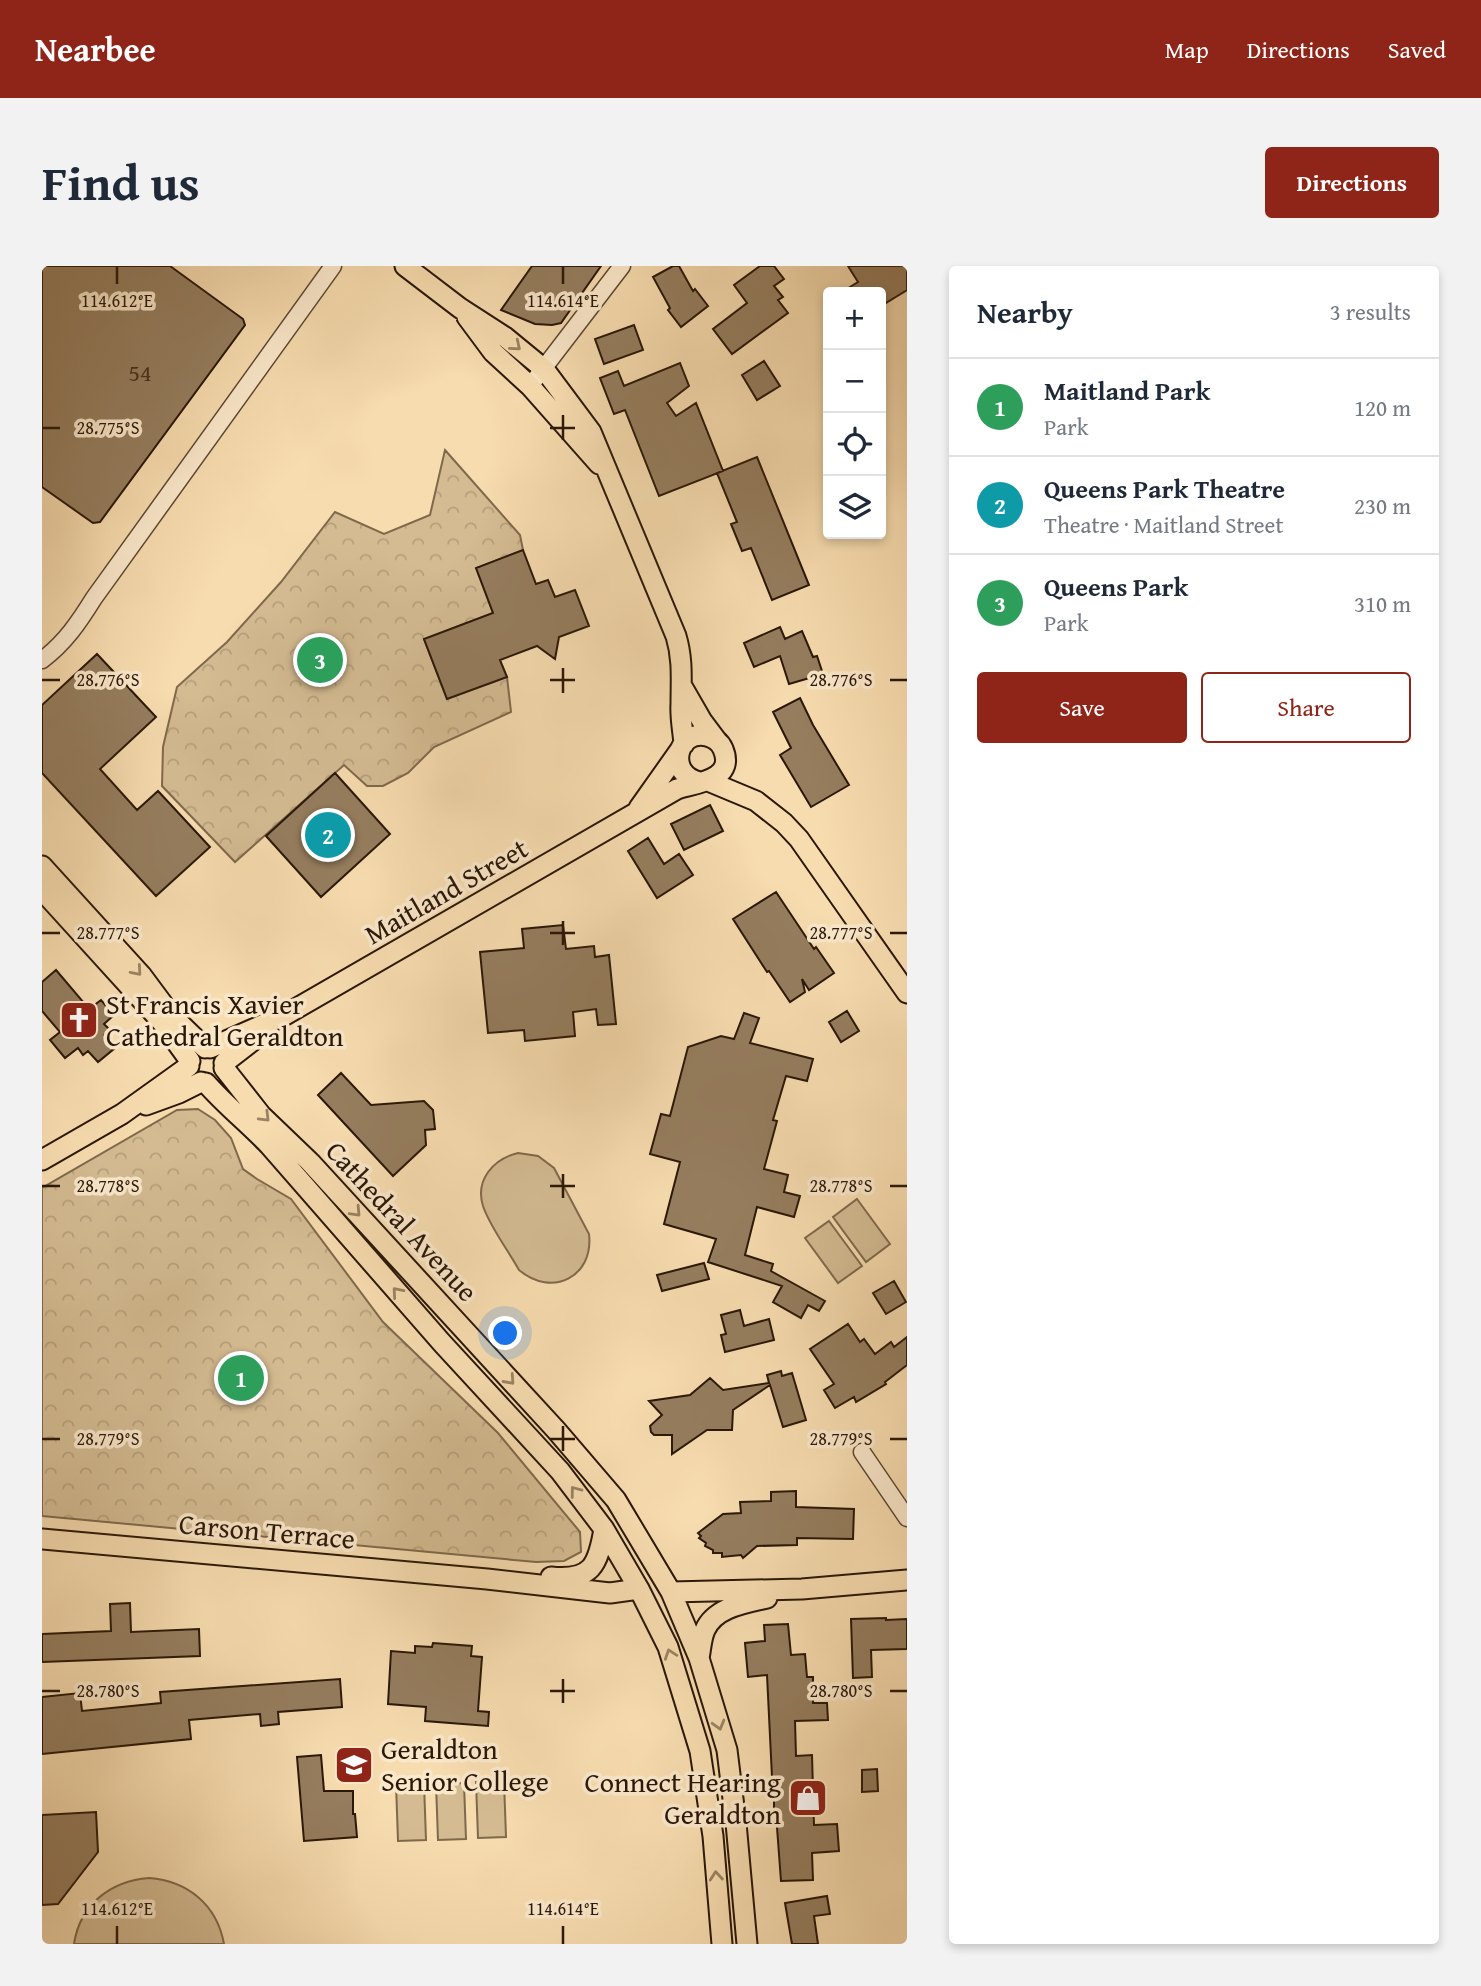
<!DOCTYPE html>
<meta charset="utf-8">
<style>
body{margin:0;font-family:"Gentium Book Plus",serif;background:#f2f2f3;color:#1f2937}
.controls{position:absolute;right:21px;top:21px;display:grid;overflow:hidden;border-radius:7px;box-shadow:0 4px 10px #0003}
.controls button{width:63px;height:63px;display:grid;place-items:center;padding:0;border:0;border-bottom:2px solid #e0e1e3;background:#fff;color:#1f2937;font:35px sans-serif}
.you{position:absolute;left:464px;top:1068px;width:24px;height:24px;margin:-18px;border:5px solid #fff;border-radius:50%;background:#1a73e8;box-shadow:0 0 0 10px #1a73e833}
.badge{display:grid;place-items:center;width:46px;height:46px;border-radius:50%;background:#8f2418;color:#fff;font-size:23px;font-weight:700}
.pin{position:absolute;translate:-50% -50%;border:4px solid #fff;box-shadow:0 2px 7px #0006}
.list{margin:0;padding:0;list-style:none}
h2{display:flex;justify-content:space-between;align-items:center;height:91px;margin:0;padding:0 28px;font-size:30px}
h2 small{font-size:23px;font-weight:400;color:#747a83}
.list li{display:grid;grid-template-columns:46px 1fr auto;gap:21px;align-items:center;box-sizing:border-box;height:98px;padding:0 28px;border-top:2px solid #e0e1e3}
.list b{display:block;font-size:26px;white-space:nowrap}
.list p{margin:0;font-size:23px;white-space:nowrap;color:#747a83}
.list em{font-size:23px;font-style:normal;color:#747a83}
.actions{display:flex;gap:14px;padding:21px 28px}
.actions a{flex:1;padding:16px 0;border:2px solid #8f2418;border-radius:7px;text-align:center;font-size:24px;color:#8f2418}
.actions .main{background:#8f2418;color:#fff}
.icon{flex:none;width:38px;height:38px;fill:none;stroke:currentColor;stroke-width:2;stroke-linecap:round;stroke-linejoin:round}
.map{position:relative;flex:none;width:865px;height:1678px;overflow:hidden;border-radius:7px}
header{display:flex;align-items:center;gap:42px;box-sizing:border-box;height:98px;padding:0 35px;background:#8f2418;color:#fff}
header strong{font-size:33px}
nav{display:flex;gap:38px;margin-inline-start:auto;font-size:24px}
.intro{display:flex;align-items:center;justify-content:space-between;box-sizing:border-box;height:168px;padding:0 42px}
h1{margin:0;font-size:49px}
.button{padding:18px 32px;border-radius:7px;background:#8f2418;color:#fff;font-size:24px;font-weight:700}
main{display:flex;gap:42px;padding:0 42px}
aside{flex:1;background:#fff;border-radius:7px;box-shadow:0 4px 10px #0003}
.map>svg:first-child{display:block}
.grass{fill:#d4bb92;stroke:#7f694c;stroke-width:2}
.park{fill:url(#park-crowns);stroke:#7f694c;stroke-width:2}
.building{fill:#957d5e;stroke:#2a1707;stroke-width:2}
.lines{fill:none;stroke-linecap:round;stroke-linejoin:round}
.minor-casing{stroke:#5d4831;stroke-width:19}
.major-casing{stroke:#2a1707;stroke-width:23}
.minor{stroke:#fae8cb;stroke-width:16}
.major{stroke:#f7dcaf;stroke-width:19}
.oneway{stroke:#9b8363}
.ticks{fill:none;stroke:#2a1707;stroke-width:2.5}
.labels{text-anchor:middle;stroke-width:7;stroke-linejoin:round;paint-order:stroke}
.number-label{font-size:24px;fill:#45301d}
.street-label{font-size:28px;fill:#2a1707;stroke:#fae8cb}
.poi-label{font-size:28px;fill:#2a1707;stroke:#fae8cb;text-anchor:start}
.ticks-label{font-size:18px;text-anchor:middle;fill:#2a1707;stroke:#fae8cb;stroke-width:7;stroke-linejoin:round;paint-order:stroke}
</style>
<header>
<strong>Nearbee</strong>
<nav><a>Map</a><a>Directions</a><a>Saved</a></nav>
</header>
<div class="intro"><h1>Find us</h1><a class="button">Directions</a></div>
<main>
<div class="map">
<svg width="865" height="1678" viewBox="0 0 865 1678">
<defs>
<pattern id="park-crowns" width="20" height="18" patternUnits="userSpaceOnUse" patternTransform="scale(1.75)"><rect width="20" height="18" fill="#d4bb92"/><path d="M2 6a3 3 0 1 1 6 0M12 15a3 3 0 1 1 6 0" fill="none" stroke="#b6a07c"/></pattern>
</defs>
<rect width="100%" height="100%" fill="#f7dcaf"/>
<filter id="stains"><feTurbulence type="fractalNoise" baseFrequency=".00286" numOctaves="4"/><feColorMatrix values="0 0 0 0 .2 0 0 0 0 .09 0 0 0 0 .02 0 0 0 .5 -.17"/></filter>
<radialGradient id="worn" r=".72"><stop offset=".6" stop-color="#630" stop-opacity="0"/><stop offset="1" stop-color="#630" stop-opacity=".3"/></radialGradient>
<path class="grass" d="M476,887l20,3 16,12 35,66c5,43 -37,64 -70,36 -11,-20 -29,-43 -36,-64 -8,-26 10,-47 35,-53z
M815,933l33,45 -24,18 -33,-45z
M787,955l33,45 -24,17 -33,-45z
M462,1515l2,56 -28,1 -2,-56z
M382,1517l2,57 -28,1 -2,-57z
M422,1517l2,56 -28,1 -2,-56z
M107,1612c39,3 68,27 75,66h-150c6,-40 37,-63 75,-66z"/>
<path class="park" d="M403,184l75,85 3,15 -46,18 16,45 -69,26 23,60 60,-22 4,35 -77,35 -26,26 -25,13h-16l-23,-21 -109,97 -73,-76 1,-39 14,-60 50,-45 54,-60 54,-70 49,22 46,-19z
M156,843l17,11 16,18 12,31 14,10 34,20 92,123 115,111 82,99 1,20 -17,9 -28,1 -494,-46v-328l135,-78z"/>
<path class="building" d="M0,0h128l73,53 2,6 -145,197 -7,1 -51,-36z
M490,0h69l-40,57 -9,2 -17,-1 -34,-14z
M631,0h6l14,25 2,-2 13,17 -27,21 -13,-17 2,-2 -17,-31z
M718,0h14l10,13 -10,7 9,11 -5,3 10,13 -56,41 -19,-25 34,-26 -13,-18z
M806,0h59v24l-26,16v-14h-39l16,-10z
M592,59l9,25 -39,14 -9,-25z
M722,95l16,25 -23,14 -15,-25z
M638,97l9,23 -22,17 9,13 20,-13 27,68 -64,25 -34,-86 -11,4 -14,-36 18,-7 6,15z
M715,191l52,128 -37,15 -21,-52 -9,3 -11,-27 6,-2 -20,-49z
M481,284l13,34 12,-4 7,17 20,-7 14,36 -30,11 -4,22 -18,-13 -37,14 7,17 -60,22 -23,-60 69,-26 -17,-45z
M738,361l5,12 17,-8 11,26 4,-1 6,18 -34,10 -9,-28 -26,11 -10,-24z
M55,388l59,63 -56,52 37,41 21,-19 52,56 -54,49 -114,-123v-68z
M758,432l13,27 36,60 -38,22 -31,-52 11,-7 -18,-36z
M293,507l55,61 -69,63 -55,-61z
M668,539l13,26 -39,19 -13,-26z
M606,572l16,26 15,-10 14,21 -36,23 -29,-47z
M734,626l38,57 2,-2 18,26 -25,17 -7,-11 3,13 -15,10 -21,-31 -2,1 -34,-53z
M521,659l3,24 28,-3 1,11 14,-2 7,69 -18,1 -2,-16 -23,3 2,24 -50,5 -1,-11 -36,3 -8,-81 44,-4 -2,-19z
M14,704l33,39 12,-9 13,15 -10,9 6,6 -6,5 11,13 -17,14 -10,-11 -5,4 -5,-7 -13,10 -15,-18 10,-8 -18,-21v-29z
M805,745l12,20 -18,11 -12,-20z
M702,747l15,5 -9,25 63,16 -6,22 -21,-5 -13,44 4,1 -13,48 24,6 -4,17 16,4 -6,21 -37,-10 -12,48 28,9 -2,7 54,30 -6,10 -11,-6 -7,13 -28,-16 9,-16 -74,-24 8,-23 -52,-15 16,-62 -30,-8 11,-40 9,2 18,-69 33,-11 13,3z
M299,807l30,32 53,-4 9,9 2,19 -10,1 1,15 -33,31 -75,-81z
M662,997l5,16 -47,12 -5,-16z
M852,1015l12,21 -20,12 -13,-21z
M698,1044l4,16 25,-7 5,21 -49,12 -4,-17 5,-1 -5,-19z
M806,1058l12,18 4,-3 11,15 16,-12 3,5 13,-10v28l-22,17 1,2 -30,18 -2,-5 -19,11 -11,-18 10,-6 -24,-35z
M739,1105l1,5 10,-3 14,47 -23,7 -13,-42 -37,25 -1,20h-25l-35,24v-19h-18l-3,-3 -1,-6 12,-11 -13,-14 41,-6 20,-17 13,12 46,-7 -2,-8z
M754,1225v16l58,2 -1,30 -56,-1v7l-40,1 -14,12 -2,-3 -19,2v-4h-9v-3l-8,-4 1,-3 -7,-5 2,-2 -3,-3 25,-19 18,-1 -1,-11 31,-1v-9z
M88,1337l1,29 68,-3 1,27 -158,6v-28l69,-3 -1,-27z
M844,1352v2l21,-1v30l-36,1 1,27 -19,1 -2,-59z
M746,1358l3,31 14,-1 2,23h6v26h14l1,17 -33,1 1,35 16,-1 2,70 23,-1 2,27 -27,2 1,27 -32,1 -5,-67h-2v-37h-2l-5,-102 -19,2 -3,-34 20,-2 -1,-16z
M391,1377l39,3 -1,10 11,1 -4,54 11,1 -1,14 -63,-5 1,-14 -38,-3 3,-53 24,2v-7l17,1z
M298,1413l2,28 -64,5 1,12 -18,2 -1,-12 -71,6 2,19 -149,15v-57l38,-4 2,18 79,-8 -1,-11z
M279,1489l3,36h29v23h2l2,23 -53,4 -7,-84z
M835,1503l1,22 -16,1v-22z
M54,1546l2,40 -40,52 -16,1v-90z
M785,1630l3,18 -16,2 4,28h-26l-7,-41z"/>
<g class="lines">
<g class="minor-casing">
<path id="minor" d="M488,120l92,-120
M0,394c23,-17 37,-38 52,-62l239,-332
M820,1186l45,66"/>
</g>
<g class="major-casing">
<path id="major" d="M363,0l55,42 45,29 39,32 47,63 85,204c7,23 5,44 5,68 -1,13 2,27 3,40
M425,51l26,35 37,34 69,78
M641,422l19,33 15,20
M666,515l48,20 28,22 15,16 108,154
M597,542l41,-58
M0,600l100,110 29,39 34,33
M0,624l119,131 29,40
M168,782l75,-33 392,-226c19,-6 59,-9 46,-40 -3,-7 -8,-11 -16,-13 -31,-7 -41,39 -7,46
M182,797l44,-34
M182,802l37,47 49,47 246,268 60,70 55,92 28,66 28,92 9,73 11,121
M164,817c19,22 42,40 63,62l173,198 118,128 44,58 35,60 29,58 32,104 13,85 9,108
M104,839l33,-12 22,-11
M0,894l80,-46 67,-48
M0,1273l445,40 114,13 9,1 29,-4
M509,1311c41,4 47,-12 53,-48
M629,1326l131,-3 105,-9
M657,1392c2,-9 2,-19 6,-28 10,-23 41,-27 62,-32"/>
</g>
<use href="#minor" class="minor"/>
<use href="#major" class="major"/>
</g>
<defs><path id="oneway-chevron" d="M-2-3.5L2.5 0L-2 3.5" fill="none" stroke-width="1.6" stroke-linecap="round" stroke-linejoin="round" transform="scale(1.75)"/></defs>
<g class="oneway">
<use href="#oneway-chevron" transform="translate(474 80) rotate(40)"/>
<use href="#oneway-chevron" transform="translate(95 705) rotate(49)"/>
<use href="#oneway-chevron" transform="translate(223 851) rotate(45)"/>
<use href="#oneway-chevron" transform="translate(314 946) rotate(47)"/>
<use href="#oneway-chevron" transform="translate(355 1026) rotate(-131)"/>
<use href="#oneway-chevron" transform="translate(468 1114) rotate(48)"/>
<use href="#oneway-chevron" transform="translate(533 1225) rotate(-127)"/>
<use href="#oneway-chevron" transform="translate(628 1388) rotate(-109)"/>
<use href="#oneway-chevron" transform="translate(677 1459) rotate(74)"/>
<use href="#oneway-chevron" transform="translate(674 1610) rotate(-95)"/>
</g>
<path class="ticks" d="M75,0v18M521,0v18M521,149v25M0,162h18M508,162h25M521,402v25M0,414h18M508,414h25M848,414h17M521,655v24M0,667h18M508,667h25M848,667h17M521,908v24M0,920h18M508,920h25M848,920h17M521,1160v25M0,1173h18M508,1173h25M848,1173h17M521,1413v24M0,1425h18M508,1425h25M848,1425h17M75,1660v18M521,1660v18"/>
<defs>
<g id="church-square" transform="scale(2.0125)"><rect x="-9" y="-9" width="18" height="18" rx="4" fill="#8f2418" stroke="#fae8cb"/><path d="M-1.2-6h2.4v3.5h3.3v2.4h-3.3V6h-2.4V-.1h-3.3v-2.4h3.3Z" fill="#fff"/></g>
<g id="school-square" transform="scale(2.0125)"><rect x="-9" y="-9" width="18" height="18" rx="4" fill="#8f2418" stroke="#fae8cb"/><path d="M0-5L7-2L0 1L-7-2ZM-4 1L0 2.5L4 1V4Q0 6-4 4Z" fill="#fff"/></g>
<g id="shop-square" transform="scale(2.0125)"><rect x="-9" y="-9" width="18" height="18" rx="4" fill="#8f2418" stroke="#fae8cb"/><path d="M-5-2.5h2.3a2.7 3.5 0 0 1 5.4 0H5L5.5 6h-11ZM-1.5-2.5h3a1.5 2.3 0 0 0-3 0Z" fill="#fff"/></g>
</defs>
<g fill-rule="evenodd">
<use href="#church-square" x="37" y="754"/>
<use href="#school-square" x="312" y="1499"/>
<use href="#shop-square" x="766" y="1532"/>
</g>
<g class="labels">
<g class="number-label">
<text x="98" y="115">54</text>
</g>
<g class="street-label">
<text transform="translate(404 625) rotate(-30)" y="10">Maitland Street</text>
<text transform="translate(360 955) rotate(47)" y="10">Cathedral Avenue</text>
<text transform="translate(225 1265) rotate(5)" y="10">Carson Terrace</text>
</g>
<g class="poi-label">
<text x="64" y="748">St Francis Xavier<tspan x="64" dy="32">Cathedral Geraldton</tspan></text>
<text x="339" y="1493">Geraldton<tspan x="339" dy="32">Senior College</tspan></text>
<text x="739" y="1526" text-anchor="end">Connect Hearing<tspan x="739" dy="32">Geraldton</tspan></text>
</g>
</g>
<g class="ticks-label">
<text x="75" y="41">114.612°E</text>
<text x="521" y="41">114.614°E</text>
<text x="66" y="168">28.775°S</text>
<text x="66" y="420">28.776°S</text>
<text x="799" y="420">28.776°S</text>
<text x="66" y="673">28.777°S</text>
<text x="799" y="673">28.777°S</text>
<text x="66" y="926">28.778°S</text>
<text x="799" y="926">28.778°S</text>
<text x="66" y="1179">28.779°S</text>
<text x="799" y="1179">28.779°S</text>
<text x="66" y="1431">28.780°S</text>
<text x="799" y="1431">28.780°S</text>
<text x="75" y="1649">114.612°E</text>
<text x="521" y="1649">114.614°E</text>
</g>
<rect width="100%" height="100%" filter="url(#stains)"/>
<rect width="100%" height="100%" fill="url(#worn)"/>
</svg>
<div class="controls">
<button>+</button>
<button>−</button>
<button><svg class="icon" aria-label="locate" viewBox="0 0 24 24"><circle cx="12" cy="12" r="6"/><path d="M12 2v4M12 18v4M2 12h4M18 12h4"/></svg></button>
<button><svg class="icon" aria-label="layers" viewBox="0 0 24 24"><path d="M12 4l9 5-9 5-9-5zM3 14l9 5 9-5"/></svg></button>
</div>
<div class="you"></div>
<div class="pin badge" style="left:199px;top:1112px;background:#2e9e5b">1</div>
<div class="pin badge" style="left:286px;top:569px;background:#0f9aa8">2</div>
<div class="pin badge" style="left:278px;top:394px;background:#2e9e5b">3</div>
</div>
<aside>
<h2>Nearby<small>3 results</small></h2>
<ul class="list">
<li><span class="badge" style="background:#2e9e5b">1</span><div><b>Maitland Park</b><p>Park</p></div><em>120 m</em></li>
<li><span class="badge" style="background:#0f9aa8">2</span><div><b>Queens Park Theatre</b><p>Theatre · Maitland Street</p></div><em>230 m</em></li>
<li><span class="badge" style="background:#2e9e5b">3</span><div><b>Queens Park</b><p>Park</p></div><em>310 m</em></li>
</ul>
<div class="actions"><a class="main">Save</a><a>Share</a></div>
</aside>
</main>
